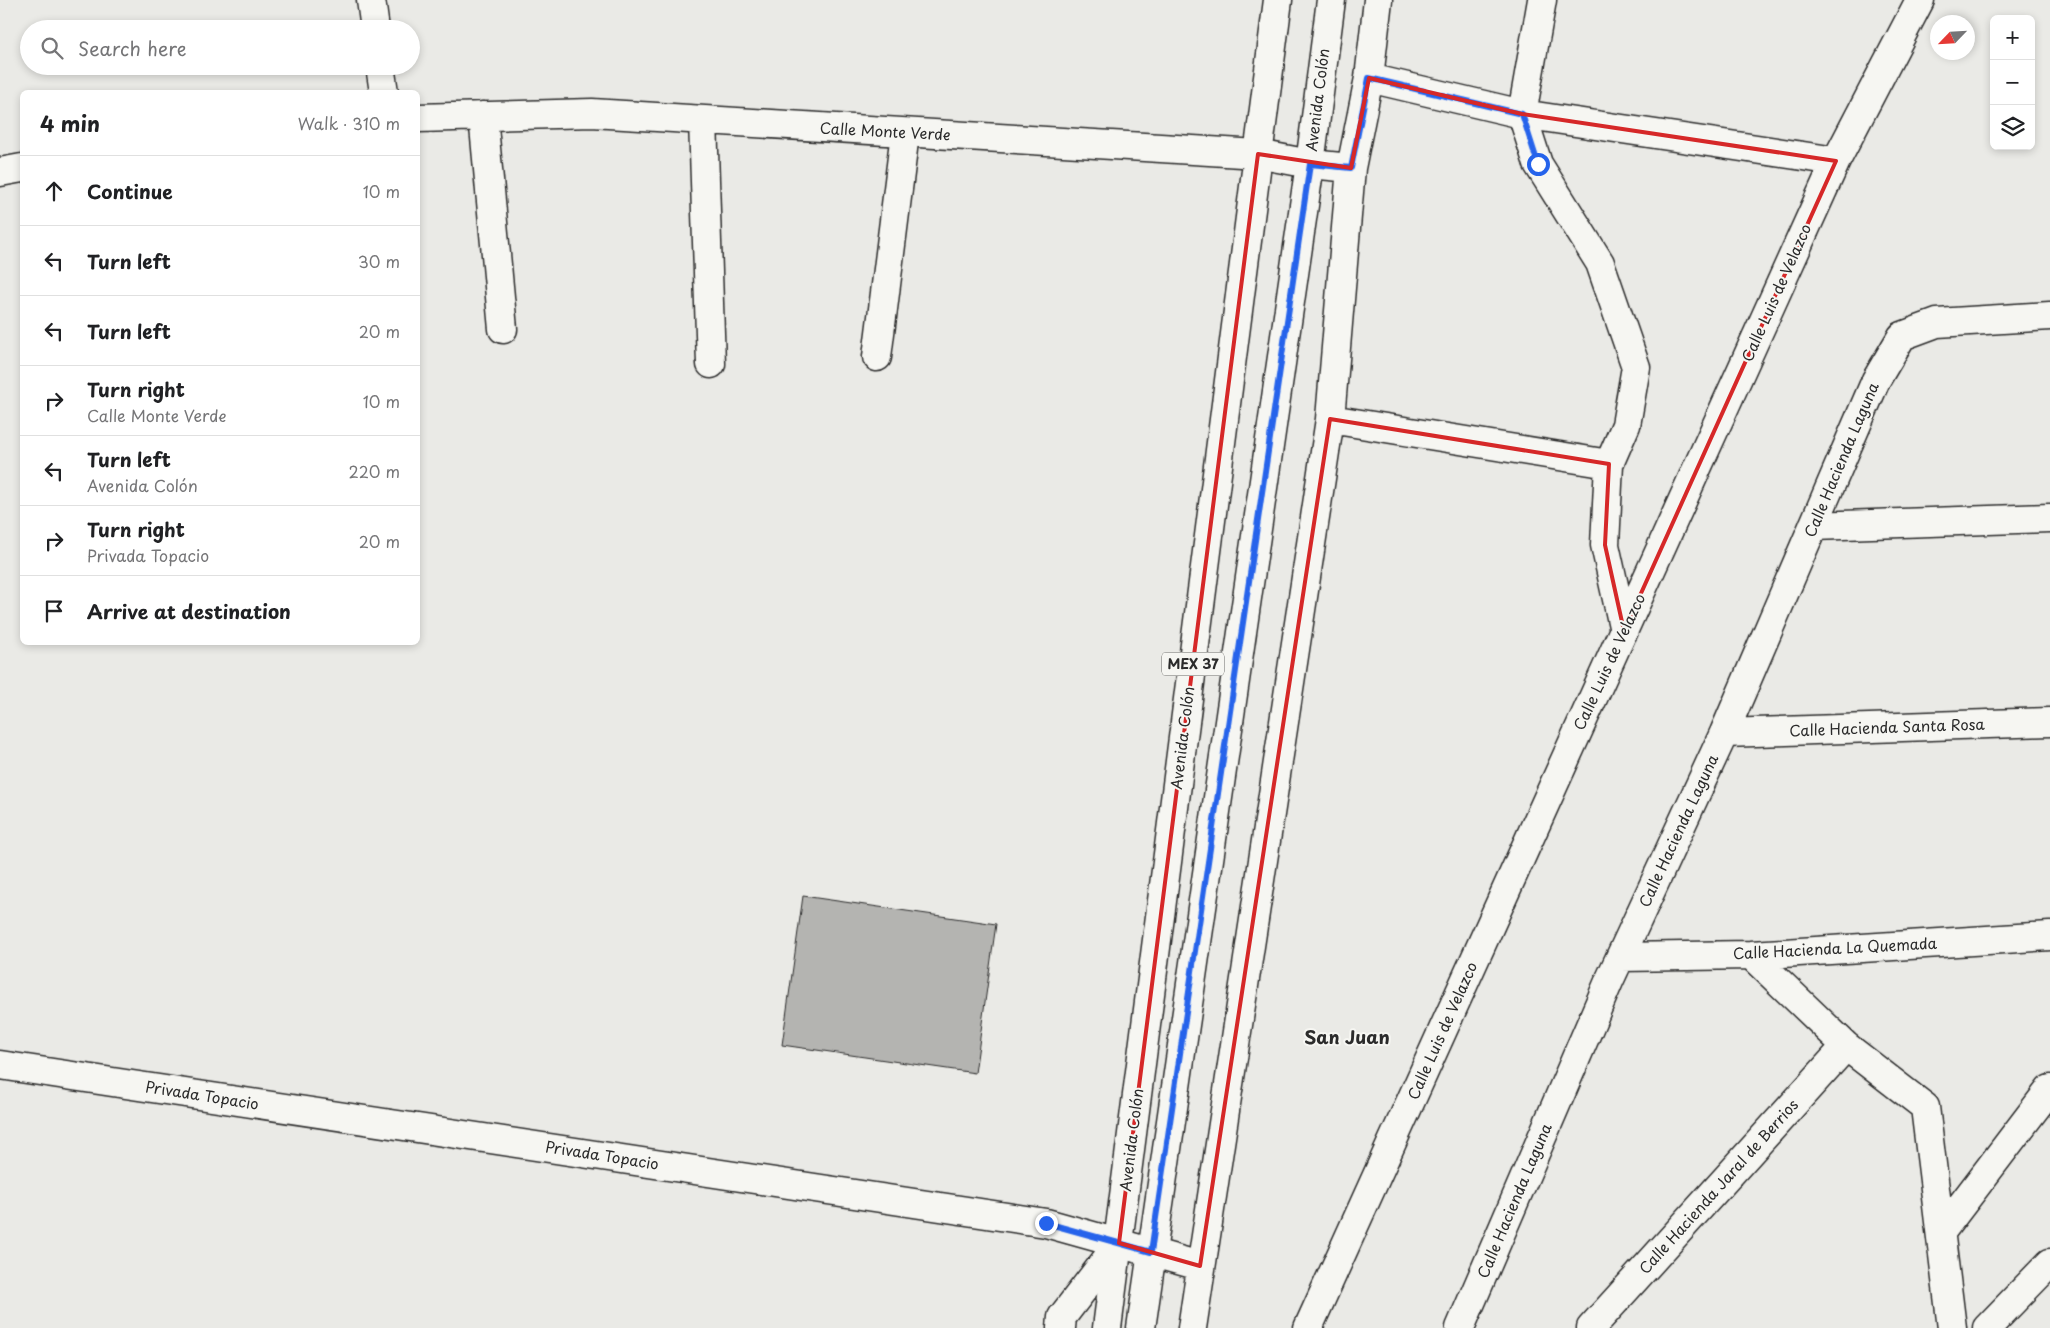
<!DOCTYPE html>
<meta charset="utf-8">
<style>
body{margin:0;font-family:"Playpen Sans",sans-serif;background:#f2f2f2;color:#202124}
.controls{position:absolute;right:15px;top:15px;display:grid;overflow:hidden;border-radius:8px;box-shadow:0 2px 8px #0003}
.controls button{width:45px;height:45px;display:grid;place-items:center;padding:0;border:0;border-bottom:1px solid #e0e0e0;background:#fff;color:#202124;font:25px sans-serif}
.compass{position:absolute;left:1930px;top:15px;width:45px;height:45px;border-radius:50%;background:#fff;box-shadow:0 2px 8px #0003;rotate:245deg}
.stop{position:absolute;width:15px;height:15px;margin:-11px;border:4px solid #2563eb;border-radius:50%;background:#fff}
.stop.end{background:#2563eb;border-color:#fff;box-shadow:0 1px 5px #0008}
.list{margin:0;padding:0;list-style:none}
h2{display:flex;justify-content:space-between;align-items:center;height:65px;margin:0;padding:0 20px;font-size:21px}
h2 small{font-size:16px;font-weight:400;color:#757577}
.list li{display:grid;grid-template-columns:32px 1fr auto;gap:15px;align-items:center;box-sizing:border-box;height:70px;padding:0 20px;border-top:1px solid #e0e0e0}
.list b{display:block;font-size:19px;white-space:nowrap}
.list p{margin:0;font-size:16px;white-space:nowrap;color:#757577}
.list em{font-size:16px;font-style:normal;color:#757577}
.icon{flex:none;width:28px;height:28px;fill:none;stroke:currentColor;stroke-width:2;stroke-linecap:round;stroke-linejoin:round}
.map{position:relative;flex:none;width:2050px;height:1328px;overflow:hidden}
.search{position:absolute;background:#fff;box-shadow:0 2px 8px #0003;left:20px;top:20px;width:400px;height:55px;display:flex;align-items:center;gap:12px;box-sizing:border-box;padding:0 18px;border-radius:28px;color:#757577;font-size:19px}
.panel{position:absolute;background:#fff;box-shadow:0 2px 8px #0003;left:20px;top:90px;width:400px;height:555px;border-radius:8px}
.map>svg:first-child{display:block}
.building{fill:#b4b4b1;stroke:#2b2b2b}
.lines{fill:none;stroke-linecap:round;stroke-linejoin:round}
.minor-casing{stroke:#2b2b2b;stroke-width:31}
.major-casing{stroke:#2b2b2b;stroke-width:31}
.minor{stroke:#f6f6f2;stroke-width:28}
.major{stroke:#f6f6f2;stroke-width:28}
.route{stroke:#2563eb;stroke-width:6}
.marked{fill:none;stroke:#d62828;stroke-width:4;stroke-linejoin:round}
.labels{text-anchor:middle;stroke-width:4;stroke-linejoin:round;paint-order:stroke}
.shield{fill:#f6f6f2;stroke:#686867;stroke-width:1}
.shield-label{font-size:14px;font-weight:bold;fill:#2b2b2b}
.street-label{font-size:15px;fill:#2b2b2b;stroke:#f6f6f2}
.quarter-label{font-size:18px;font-weight:bold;fill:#2b2b2b;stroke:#f6f6f2}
</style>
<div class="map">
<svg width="2050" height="1328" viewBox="0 0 2050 1328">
<rect width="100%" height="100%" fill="#eaeae6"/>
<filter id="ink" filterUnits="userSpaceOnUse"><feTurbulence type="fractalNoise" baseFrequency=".02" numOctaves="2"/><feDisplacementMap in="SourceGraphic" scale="10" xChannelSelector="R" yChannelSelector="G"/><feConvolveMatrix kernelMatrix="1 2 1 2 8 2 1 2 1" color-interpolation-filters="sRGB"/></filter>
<g filter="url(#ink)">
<path class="building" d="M803,896l193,28 -21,149 -193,-28z"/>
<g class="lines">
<g class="minor-casing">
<path id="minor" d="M371,0l4,29
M1542,0l-20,114 16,50 62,99 36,104 -10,58 -17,39 -4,81 19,86
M380,66l4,26
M1369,78l153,36 314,47
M483,116l20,213
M418,118l174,-5 666,41 52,10 41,4
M703,120l8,244
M0,172l22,-4
M877,357l28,-224
M1330,419l279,45
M1813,526l237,-8
M1724,733l326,-11
M1751,955l95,91 79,61 27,221
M1621,957l130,-2 299,-19
M0,1065l1046,158 154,43
M1941,1232l109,-143
M1061,1328l1,-11 57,-74
M1192,1328l138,-909 21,-251 18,-90 9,-78
M1308,1328l528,-1167 84,-161
M1460,1328l150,-349 114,-246 152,-353 26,-44 35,-13 113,-7
M1591,1328l255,-282
M1987,1328l63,-65"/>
</g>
<g class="major-casing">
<path id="major" d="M1107,1328l171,-1328
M1141,1328l169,-1164 21,-164"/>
</g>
<use href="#minor" class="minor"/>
<use href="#major" class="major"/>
</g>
</g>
<g class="lines" filter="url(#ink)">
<path class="route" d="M1046,1223l105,29 159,-1088 41,4 18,-90 153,36 16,50"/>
</g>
<path class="marked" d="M1369,78l153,36 314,47 -212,470 -19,-86 4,-81 -279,-45 -130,847 -81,-23 139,-1089 93,14z"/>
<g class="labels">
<rect class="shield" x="1162" y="652.5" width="62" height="23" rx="4"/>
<g class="shield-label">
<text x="1193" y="669">MEX 37</text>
</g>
<g class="street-label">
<text transform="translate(1318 100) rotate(-83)" y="5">Avenida Colón</text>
<text transform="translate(885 132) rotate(3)" y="5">Calle Monte Verde</text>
<text transform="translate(1777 293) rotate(-66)" y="5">Calle Luis de Velazco</text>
<text transform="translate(1842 460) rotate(-67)" y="5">Calle Hacienda Laguna</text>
<text transform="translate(1610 662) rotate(-65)" y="5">Calle Luis de Velazco</text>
<text transform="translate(1887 728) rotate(-2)" y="5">Calle Hacienda Santa Rosa</text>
<text transform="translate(1183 738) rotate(-83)" y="5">Avenida Colón</text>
<text transform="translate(1679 831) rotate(-65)" y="5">Calle Hacienda Laguna</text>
<text transform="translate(1835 949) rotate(-3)" y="5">Calle Hacienda La Quemada</text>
<text transform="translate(1443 1031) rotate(-66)" y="5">Calle Luis de Velazco</text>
<text transform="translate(202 1096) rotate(9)" y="5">Privada Topacio</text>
<text transform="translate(1132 1140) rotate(-83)" y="5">Avenida Colón</text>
<text transform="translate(602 1156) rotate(9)" y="5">Privada Topacio</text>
<text transform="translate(1719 1187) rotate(-48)" y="5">Calle Hacienda Jaral de Berrios</text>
<text transform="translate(1515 1201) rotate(-67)" y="5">Calle Hacienda Laguna</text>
</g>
<g class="quarter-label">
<text x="1347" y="1044">San Juan</text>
</g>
</g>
</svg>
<div class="controls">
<button>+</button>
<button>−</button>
<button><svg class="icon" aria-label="layers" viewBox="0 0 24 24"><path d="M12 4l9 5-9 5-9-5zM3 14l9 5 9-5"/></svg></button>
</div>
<svg class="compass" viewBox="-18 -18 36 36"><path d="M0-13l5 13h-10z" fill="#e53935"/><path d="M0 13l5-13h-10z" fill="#757577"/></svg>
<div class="stop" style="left:1538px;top:164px"></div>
<div class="stop end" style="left:1046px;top:1223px"></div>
<div class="search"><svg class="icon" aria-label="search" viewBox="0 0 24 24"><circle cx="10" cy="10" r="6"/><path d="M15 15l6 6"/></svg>Search here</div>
<section class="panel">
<h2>4 min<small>Walk · 310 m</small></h2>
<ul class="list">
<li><svg class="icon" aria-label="ahead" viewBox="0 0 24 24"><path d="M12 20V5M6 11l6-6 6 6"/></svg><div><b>Continue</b></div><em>10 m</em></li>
<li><svg class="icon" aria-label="left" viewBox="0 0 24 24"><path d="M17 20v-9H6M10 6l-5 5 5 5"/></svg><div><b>Turn left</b></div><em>30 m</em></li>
<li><svg class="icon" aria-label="left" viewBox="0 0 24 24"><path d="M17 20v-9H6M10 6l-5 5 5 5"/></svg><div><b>Turn left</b></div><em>20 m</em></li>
<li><svg class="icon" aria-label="right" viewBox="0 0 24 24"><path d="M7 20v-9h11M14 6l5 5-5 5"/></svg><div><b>Turn right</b><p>Calle Monte Verde</p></div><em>10 m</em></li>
<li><svg class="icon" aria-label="left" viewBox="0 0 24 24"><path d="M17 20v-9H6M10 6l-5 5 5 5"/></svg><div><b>Turn left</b><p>Avenida Colón</p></div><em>220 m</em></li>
<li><svg class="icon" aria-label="right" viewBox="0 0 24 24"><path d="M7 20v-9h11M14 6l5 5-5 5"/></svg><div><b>Turn right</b><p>Privada Topacio</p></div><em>20 m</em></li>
<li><svg class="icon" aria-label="arrive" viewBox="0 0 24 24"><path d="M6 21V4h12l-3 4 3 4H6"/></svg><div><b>Arrive at destination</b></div></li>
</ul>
</section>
</div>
